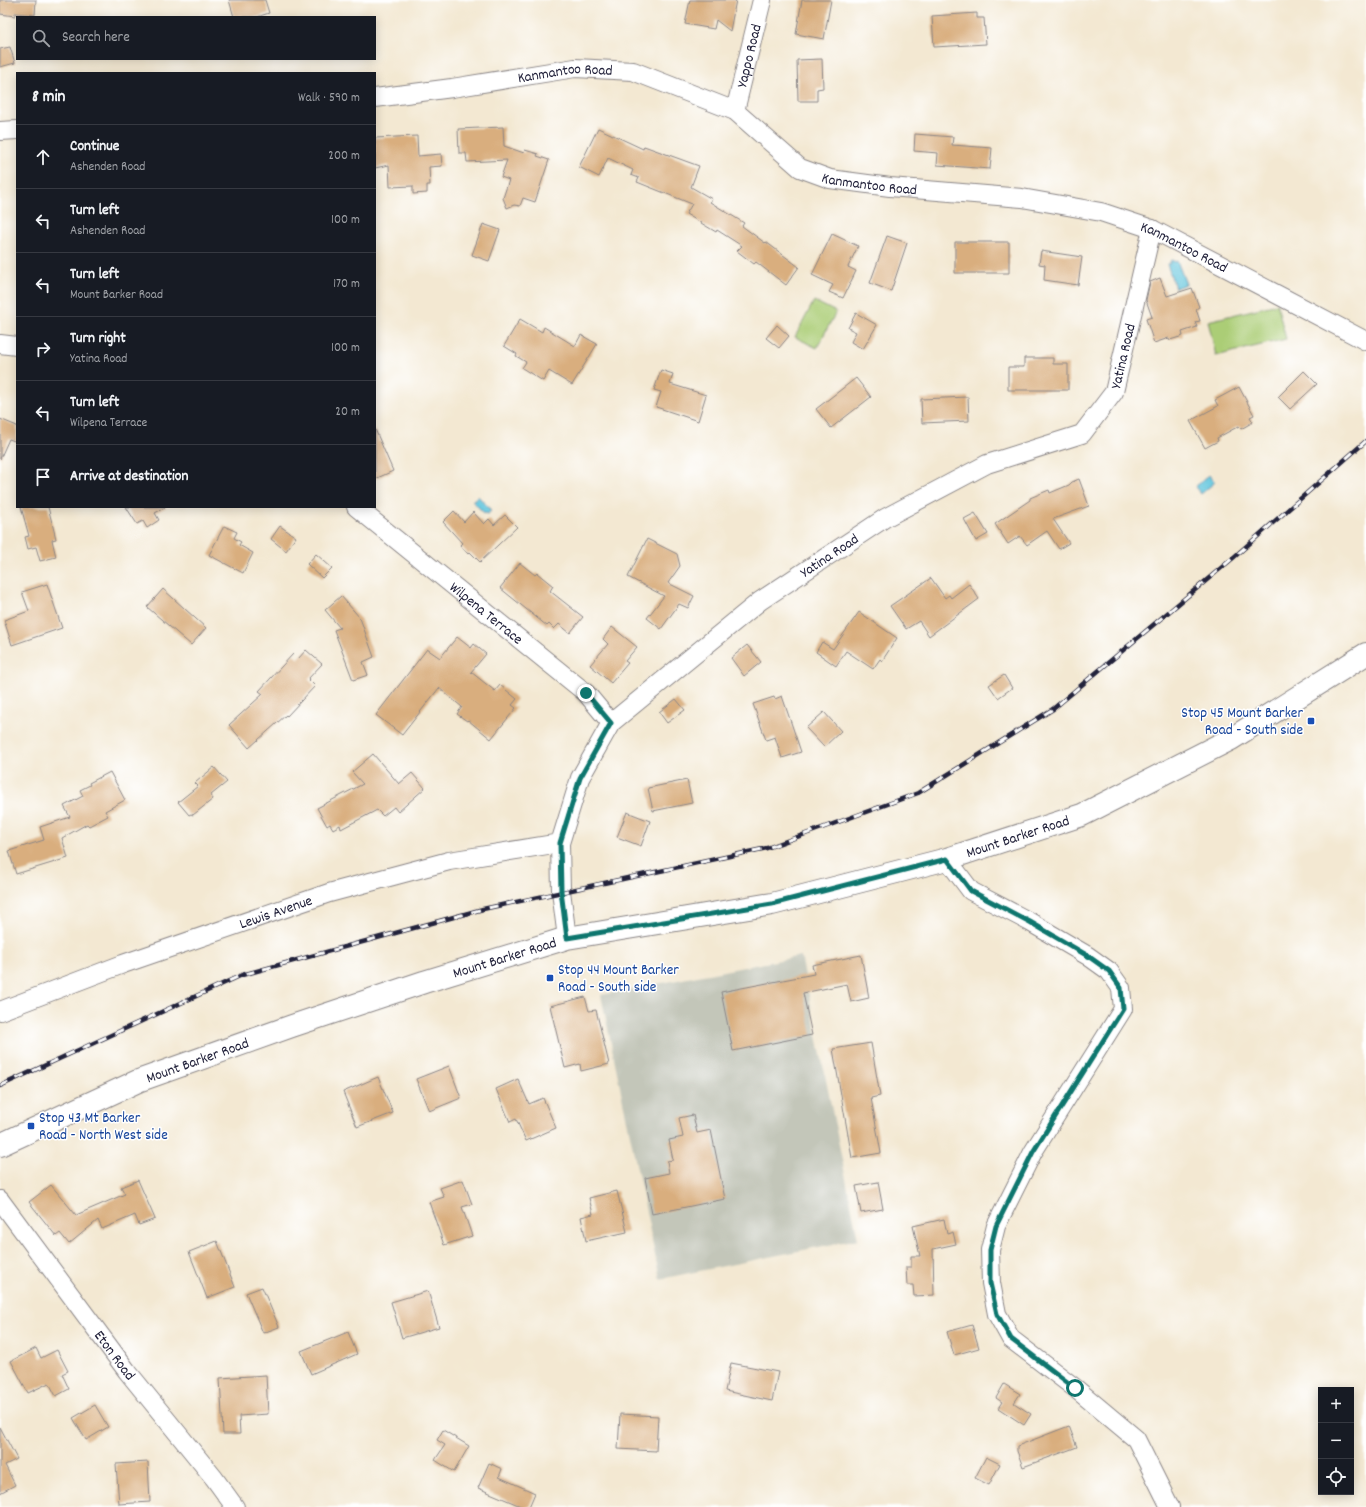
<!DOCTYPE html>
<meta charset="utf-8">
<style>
body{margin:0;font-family:Dekko,sans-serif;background:#20242c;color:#f1f3f6}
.controls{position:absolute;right:12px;bottom:12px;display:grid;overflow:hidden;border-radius:0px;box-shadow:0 2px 10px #0003}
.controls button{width:36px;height:36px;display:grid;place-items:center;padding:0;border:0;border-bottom:1px solid #363941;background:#171b24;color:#f1f3f6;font:20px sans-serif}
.stop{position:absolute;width:12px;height:12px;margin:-9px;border:3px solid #0f766e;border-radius:50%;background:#fff}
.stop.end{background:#0f766e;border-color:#fff;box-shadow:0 1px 4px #0008}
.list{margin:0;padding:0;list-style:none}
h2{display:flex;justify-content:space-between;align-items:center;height:52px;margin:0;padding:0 16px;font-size:17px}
h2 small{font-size:13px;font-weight:400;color:#9ea1a6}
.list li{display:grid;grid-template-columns:26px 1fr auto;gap:12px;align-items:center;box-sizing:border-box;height:64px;padding:0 16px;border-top:1px solid #363941}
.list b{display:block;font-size:15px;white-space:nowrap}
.list p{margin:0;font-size:13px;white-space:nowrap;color:#9ea1a6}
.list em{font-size:13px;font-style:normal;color:#9ea1a6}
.icon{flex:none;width:22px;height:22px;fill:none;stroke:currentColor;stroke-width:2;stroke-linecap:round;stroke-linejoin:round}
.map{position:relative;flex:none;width:1366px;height:1507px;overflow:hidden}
.search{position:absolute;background:#171b24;box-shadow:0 2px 10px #0003;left:16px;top:16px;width:360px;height:44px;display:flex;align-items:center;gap:10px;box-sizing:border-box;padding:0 14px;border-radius:0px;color:#9ea1a6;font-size:15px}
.panel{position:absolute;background:#171b24;box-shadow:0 2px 10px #0003;left:16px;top:72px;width:360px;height:436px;border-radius:0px}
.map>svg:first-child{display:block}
.industrial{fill:#c3c6b9}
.green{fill:#abcd76;stroke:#667858}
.water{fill:#5ec4dc;stroke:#40738c}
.building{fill:#d9ae7e}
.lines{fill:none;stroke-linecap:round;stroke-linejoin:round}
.street-casing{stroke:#8a8586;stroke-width:20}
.secondary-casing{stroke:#8a8586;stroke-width:24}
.street{stroke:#fff;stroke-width:18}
.secondary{stroke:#fff;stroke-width:22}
.rail-casing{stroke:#22223b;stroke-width:4.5}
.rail{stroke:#fff;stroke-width:3;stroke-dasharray:9;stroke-linecap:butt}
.route{stroke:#0f766e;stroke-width:5}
.transit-dot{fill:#1a4fb4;stroke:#fff;stroke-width:1.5}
.labels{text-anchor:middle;stroke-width:3;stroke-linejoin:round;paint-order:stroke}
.street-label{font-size:15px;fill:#22223b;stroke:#fff}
.transit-label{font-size:15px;fill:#164399;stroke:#fff;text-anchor:start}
</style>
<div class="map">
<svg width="1366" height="1507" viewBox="0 0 1366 1507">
<rect width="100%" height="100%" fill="#fff"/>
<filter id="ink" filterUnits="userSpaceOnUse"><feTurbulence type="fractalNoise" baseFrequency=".025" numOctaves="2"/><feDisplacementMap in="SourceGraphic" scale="8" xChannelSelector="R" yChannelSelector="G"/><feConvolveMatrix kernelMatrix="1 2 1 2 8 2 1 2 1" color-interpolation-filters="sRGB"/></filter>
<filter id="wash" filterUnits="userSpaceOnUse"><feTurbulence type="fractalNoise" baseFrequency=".012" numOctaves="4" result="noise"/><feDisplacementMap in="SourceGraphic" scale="16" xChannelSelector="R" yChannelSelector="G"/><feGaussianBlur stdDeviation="0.9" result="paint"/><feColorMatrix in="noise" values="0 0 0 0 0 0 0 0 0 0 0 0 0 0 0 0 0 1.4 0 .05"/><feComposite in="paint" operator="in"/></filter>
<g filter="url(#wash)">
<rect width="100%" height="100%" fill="#f3e8d2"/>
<path class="industrial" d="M801,956l57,283 -198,40 -59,-284z"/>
<path class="green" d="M814,301l22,11 -19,36 -22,-11z
M1277,304l9,35 -70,17 -8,-35z"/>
<path class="water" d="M1173,260l1,2 3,-1 9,23 -11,4 -8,-24 4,-1 -1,-2z
M1209,475l6,7 -14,12 -6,-7z
M478,496l12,13 -1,1 2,1 -3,3 -2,-1 -1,1 -13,-13z"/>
<g id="blocks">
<path class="building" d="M0,0h36l-1,15 -20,-2v3l-15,-2z
M229,0h36l4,13 -12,4h-23z
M690,0h46l-6,31 -14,-11 -2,9 -29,-5z
M802,0h29l-7,39 -28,-5z
M977,13v5h7l2,26 -52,3 -2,-31z
M10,47l5,16 -15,4v-18z
M822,59l1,29 -6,1v12h-19l-1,-41z
M503,127l1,19 20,7 1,-3 13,4 -1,2 12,4 -14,42 -12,-4 -3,8 -6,-1 -7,3 -4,-10 6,-18 -8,-3 6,-17 -40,2 -1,-9h-7l-1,-24z
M598,128l45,21 1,-3 55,20 -8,21 21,12 -2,3 34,21 -2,3 23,17 1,-1 33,25 -13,18 -30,-23 -2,2 -17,-13 5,-5 -25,-16 -1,2 -30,-18 6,-10 -55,-22 2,-4 -8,-3 2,-5 -25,-12 -9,19 -20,-10z
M915,134l38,3 -1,8 40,3 -2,21 -53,-4 1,-12 -24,-2z
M417,136l1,20 23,-2 1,12 -13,1 1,18h-3v8l-14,1v-8l-23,1 -1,-22 -14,3v-30z
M483,224l17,6 -11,31 -17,-6z
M832,234l26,12 -10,21 8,4 -13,27 -14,-6 4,-7 -21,-10z
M887,236l20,7 -16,48 -21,-8z
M955,242h54v31h-54z
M1041,251l41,6 -4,28 -34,-5 1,-15 -6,-1z
M1160,278l7,18 25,-8 7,19 -3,2 4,12 -5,1 2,5 -15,5 1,4 -13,4 -1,-2 -15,5 -8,-24 6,-2 -6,-17 4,-18z
M856,313l21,12 -14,24 -12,-7 5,-10 -8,-4z
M520,319l22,13 2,-5 31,19 6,-11 16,9 -25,41 -23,-14 -6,10 -21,-13 4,-6 -10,-6 1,-2 -13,-8z
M777,325l12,11 -10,12 -13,-10z
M1024,358h29v6h15v26h-60v-23h16z
M661,370l12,4 -3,10 36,11 -8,26 -42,-14 5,-15 -7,-2z
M1304,371l13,13 -27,25 -12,-12z
M856,378l15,19 -40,31 -15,-19z
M1239,387l15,28 -4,2 3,5 -12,7 -2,-3 -22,12 1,3 -13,7 -15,-27 28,-15 -3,-6z
M968,397l1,24 -47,2 -1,-24z
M0,419l17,7v16l-8,-3 -9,20z
M375,429l18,42 -18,8z
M1079,479l10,27 -36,13 16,24 -10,6 -12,-18 -20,14 -7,-9 -12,8 -13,-20 35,-24v-2l19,-8 1,3 19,-8 3,-3z
M21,507h27l8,32 -4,1 4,17 -16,4 -4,-14 -8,2 -3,-12 4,-1z
M126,507h40l-11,6 4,7 -12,8 -4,-7 -6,3z
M454,511l10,11 9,-10 11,12 5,-5 5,6 11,-10 12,12 -37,35 -10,-10 -2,2 -8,-9 2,-2 -19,-21z
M975,513l13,21 -12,7 -12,-22z
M224,526l13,6 -3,6 7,4 -2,3 14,8 -10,20 -34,-18z
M280,526l16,11 -10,14 -15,-12z
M647,539l30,15 3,12 -12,17 26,13 -6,12 -9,-4 -18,25 -14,-11 17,-22 -36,-19z
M316,554l16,14 -10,10 -15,-14z
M520,563l15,12 2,-2 16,13 -3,5 33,26 -13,16 -11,-9 -5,5 -5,-5 -2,2 -47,-38z
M931,578l14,20 4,-3 2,3 18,-14 10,15 -50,37 -10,-15 -13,8 -16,-23z
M47,584l15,44 -50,17 -8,-25 25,-9 -7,-19z
M163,589l43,39 -15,17 -44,-38z
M341,596l19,22 14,39 -11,5 5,13 -15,5 -19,-50 6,-2 -15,-18z
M859,612l38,26 -15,23 -2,-2 -7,10 -27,-18 -10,15 -20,-14 6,-10 11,7z
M612,627l25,20 -12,14 3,2 -17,20 -21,-18 18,-21 -5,-5z
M457,637l14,11 3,-4 12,10 -15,18 24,19 5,-6 17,14 -5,6 4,3 -25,31 -23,-19 -1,1 -10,-7 5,-7 -23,-19 -37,47 -26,-20 51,-66 13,9z
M747,645l14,17 -17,14 -13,-18z
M306,650l16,14 -14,15 7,7 -28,30 -1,-1 -37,33 -20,-23 34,-31 -4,-3 34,-37 5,5z
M1004,675l8,13 -14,10 -9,-13z
M782,696l19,56 -19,6 -7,-21 -9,3 -13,-36 21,-7 1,2z
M676,699l9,11 -18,13 -8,-11z
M824,712l17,19 -17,16 -18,-19z
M373,754l26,30 13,-11 13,15 -27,24 -4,-5 -11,9 -6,-6 -36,19 -1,-4 -7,4 -3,-5 -3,2 -10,-18 46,-24 -11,-12z
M214,767l13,15 -16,13 2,4 -20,16 -2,-1 -2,1 -11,-13 20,-16 -3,-3z
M110,772l15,28 -20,11 3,5 -19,10 -2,-2 -25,14 6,20 -52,16 -7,-23 35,-11 -4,-13 30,-10 -6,-11 19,-10 -3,-6 10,-5 -1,-2z
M687,780l5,23 -39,8 -5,-23z
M627,812l23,9 -9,25 -24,-9z
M861,955l8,43 -18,4 -4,-18 -44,9 9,42 -79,16 -12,-59 93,-18 -2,-9z
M585,997l4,14 7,-1 13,54 -28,7 -1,-7 -15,4 -15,-62z
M871,1043l9,53 -9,2 10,55 -29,5 -19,-109z
M449,1066l12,32 -32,13 -13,-32z
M378,1077l15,36 -36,14 -14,-35z
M518,1079l11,25 14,-6 13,30 -30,13 -10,-22 -6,3 -14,-33z
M693,1115l4,18 14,-3 14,69 -73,15 -7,-36 24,-5 -2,-12 6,-1 -4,-20 14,-3 -4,-19z
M138,1180l17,39 -16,6 -4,-10 -33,14 -4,-9 -29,24 -9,-11 -4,3 -27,-34 22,-17 25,30 49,-21 -4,-7z
M463,1180l9,24 -10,3 10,29 -28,9 -15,-43 15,-5 -4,-9z
M878,1182l5,27 -22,4 -5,-27z
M617,1191l10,41 -41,9 -5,-24 12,-3 -4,-16z
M944,1219l3,15 6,-2 3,12 -23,5 1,46 -20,1 -1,-11h-6l-1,-18h5v-11h9l-7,-30z
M217,1241l18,46 -28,11 -18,-46z
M262,1287l17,40 -16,6 -17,-40z
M428,1291l11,36 -37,11 -11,-36z
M972,1325l7,23 -25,7 -7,-23z
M348,1332l9,22 -46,20 -10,-23z
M36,1348l5,10 16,-8 11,21 -6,3 7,15 -13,7 -7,-13 -21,10 -17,-32z
M731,1363l47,9 -6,29 -47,-10z
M266,1375l2,39 -29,2 1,18h-17l-3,-56z
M1004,1384l16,10 -6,9 17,11 -7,11 -26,-17 4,-6 -6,-4z
M95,1405l13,22 -22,13 -13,-22z
M620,1414l38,2 -2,35 -38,-2z
M1069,1426l8,21 -54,20 -6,-16v-5z
M0,1427l17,32 -12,6 10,20 -15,8z
M443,1430l26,16 -15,26 -19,-12 10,-15 -8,-5z
M986,1457l14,7 -11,21 -14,-7z
M148,1462l2,40 -31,2 -3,-40z
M489,1463l13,6 -3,8 36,16 -6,14h-6l-45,-19z"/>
</g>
</g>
<g filter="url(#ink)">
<use href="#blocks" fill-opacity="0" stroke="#8a8586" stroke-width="1"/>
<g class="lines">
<g class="street-casing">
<g id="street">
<path id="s1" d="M375,98l77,-10 123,-20 58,3 102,40 65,57 30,11 60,8 132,11 79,14 51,17 214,112"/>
<path id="s2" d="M735,111l27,-111"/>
<path d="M0,131l17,-1"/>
<path d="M0,344l17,2"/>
<path id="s3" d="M356,507l230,186 25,30"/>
<path d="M947,859l24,32 59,31 58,34 21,15 12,17 2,21 -90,143 -37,74 -6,24 1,33 6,31 14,25 64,49 61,51 34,68"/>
<path id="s4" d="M567,938l-6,-47 -1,-48 20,-65 31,-55 149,-122 125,-83 102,-54 95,-30 32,-42 38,-163"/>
<path id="s5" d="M0,1011l123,-47 206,-71 120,-32 111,-18"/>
<path id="s6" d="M0,1200l127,171 87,107 21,29"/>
</g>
</g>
<g class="secondary-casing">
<g id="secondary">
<path id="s7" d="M0,1145l138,-64 154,-55 132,-44 143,-44 205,-34 175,-45 135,-44 149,-76 135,-85"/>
</g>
</g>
<use href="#street" class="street"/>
<use href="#secondary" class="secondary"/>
<g class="rail-casing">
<path id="rail" d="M0,1086l242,-111 241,-66 284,-61 151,-55 135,-84 180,-151 133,-117"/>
</g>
<use href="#rail" class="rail"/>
</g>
</g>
<g class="lines" filter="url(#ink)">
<path class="route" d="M586,693l25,30 -31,55 -20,65 1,48 6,47 205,-34 175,-45 24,32 59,31 58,34 21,15 12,17 2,21 -90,143 -37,74 -6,24v33l7,31 14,25 64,49"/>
</g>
<g class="transit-dot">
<rect x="1307" y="717" width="8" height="8" rx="2"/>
<rect x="546" y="974" width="8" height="8" rx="2"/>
<rect x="27" y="1122" width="8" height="8" rx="2"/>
</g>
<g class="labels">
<g class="street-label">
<text dy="5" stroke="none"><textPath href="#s2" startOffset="57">Yappo Road</textPath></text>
<text dy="5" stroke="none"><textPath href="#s1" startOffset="192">Kanmantoo Road</textPath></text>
<text dy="5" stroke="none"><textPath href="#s1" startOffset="528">Kanmantoo Road</textPath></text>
<text dy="5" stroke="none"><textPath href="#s1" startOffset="852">Kanmantoo Road</textPath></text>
<text dy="5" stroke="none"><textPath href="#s4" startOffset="874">Yatina Road</textPath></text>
<text dy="5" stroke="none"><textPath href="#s4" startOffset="502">Yatina Road</textPath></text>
<text dy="5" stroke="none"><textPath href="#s3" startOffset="168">Wilpena Terrace</textPath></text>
<text dy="5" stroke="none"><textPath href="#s7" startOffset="1067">Mount Barker Road</textPath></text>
<text dy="5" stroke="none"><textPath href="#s5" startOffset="293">Lewis Avenue</textPath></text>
<text dy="5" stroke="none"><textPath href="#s7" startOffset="539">Mount Barker Road</textPath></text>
<text dy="5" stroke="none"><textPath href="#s7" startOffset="215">Mount Barker Road</textPath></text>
<text dy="5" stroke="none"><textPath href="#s6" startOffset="193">Eton Road</textPath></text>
</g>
<g class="transit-label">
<text x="1303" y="717" text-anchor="end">Stop 45 Mount Barker<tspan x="1303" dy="17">Road - South side</tspan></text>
<text x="558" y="974">Stop 44 Mount Barker<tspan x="558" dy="17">Road - South side</tspan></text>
<text x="39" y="1122">Stop 43 Mt Barker<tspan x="39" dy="17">Road - North West side</tspan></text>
</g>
</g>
</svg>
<div class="controls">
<button>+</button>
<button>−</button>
<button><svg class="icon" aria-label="locate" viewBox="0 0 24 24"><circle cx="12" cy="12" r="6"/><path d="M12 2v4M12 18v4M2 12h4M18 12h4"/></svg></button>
</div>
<div class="stop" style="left:1075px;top:1388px"></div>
<div class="stop end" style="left:586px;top:693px"></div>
<div class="search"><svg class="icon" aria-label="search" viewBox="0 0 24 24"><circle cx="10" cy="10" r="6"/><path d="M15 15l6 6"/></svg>Search here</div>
<section class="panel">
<h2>8 min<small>Walk · 590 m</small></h2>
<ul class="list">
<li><svg class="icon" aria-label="ahead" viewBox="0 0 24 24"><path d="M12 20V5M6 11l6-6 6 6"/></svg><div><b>Continue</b><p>Ashenden Road</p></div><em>200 m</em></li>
<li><svg class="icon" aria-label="left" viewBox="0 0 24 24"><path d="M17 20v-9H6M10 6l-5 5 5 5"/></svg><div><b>Turn left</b><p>Ashenden Road</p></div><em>100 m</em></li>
<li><svg class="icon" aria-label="left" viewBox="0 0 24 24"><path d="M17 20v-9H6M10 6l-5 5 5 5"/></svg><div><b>Turn left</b><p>Mount Barker Road</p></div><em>170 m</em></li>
<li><svg class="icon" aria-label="right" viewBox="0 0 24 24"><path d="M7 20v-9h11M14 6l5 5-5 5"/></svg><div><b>Turn right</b><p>Yatina Road</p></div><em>100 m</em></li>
<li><svg class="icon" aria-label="left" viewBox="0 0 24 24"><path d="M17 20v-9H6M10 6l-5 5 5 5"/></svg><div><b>Turn left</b><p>Wilpena Terrace</p></div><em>20 m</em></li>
<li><svg class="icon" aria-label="arrive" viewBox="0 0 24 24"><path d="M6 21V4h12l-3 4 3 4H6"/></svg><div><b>Arrive at destination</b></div></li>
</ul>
</section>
</div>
